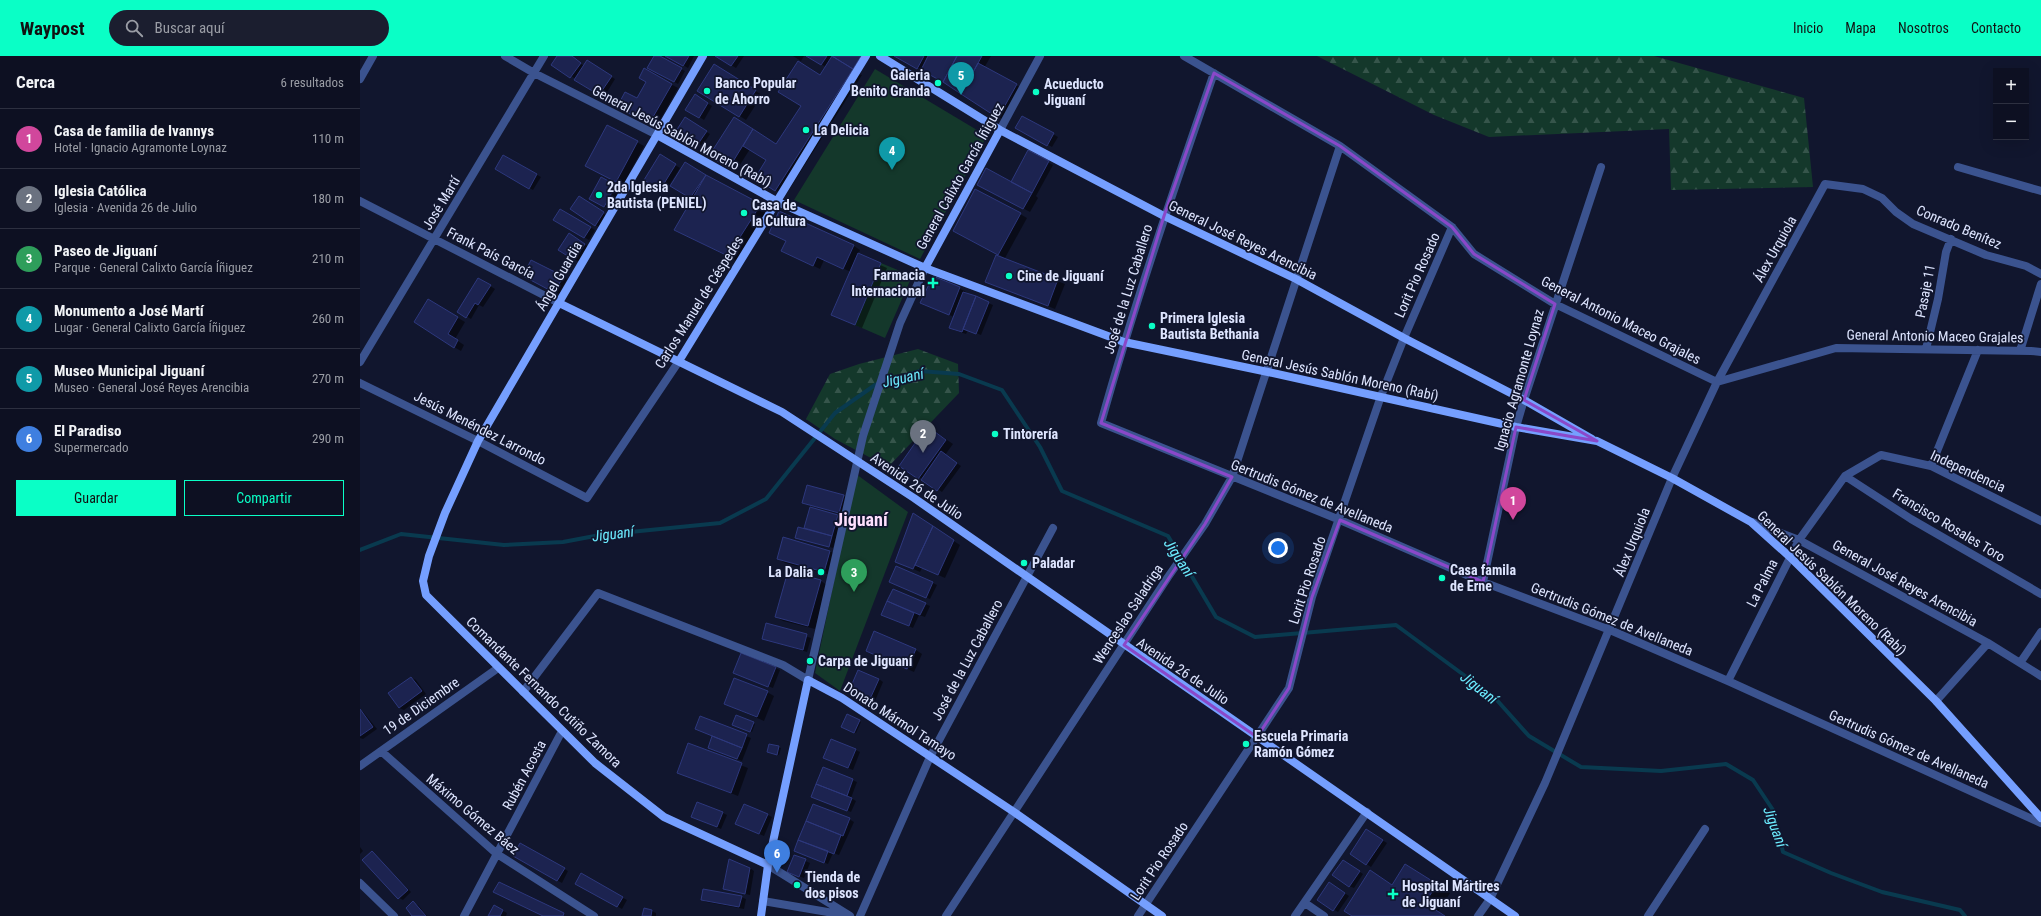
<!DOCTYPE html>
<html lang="es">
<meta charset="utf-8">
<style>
body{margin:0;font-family:"Roboto Condensed",sans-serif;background:#1b1e2f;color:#f1f3f6}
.controls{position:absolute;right:12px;top:12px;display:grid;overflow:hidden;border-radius:0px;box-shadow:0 4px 16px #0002}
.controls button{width:36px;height:36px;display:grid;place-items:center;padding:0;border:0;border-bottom:1px solid #2d3040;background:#0d1022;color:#f1f3f6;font:20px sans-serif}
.you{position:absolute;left:918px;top:492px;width:14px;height:14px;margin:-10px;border:3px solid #fff;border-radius:50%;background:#1a73e8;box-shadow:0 0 0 6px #1a73e833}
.badge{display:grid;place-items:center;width:26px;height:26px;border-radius:50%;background:#0affc6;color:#fff;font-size:13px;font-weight:700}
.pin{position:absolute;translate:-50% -33px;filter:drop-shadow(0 1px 2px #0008)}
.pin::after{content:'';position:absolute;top:21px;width:14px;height:12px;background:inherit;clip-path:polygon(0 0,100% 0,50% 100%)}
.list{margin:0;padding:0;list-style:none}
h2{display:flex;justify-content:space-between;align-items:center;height:52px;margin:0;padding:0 16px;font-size:17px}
h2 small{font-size:13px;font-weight:400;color:#9a9da5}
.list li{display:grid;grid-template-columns:26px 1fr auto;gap:12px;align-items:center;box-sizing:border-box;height:60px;padding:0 16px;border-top:1px solid #2d3040}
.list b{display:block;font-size:15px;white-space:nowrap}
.list p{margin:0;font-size:13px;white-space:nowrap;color:#9a9da5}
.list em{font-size:13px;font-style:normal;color:#9a9da5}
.actions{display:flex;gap:8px;padding:12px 16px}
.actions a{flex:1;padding:9px 0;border:1px solid #0affc6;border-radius:0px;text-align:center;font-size:14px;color:#0affc6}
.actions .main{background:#0affc6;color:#111}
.icon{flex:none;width:22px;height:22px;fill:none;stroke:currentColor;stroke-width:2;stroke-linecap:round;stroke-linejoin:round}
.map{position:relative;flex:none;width:1681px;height:860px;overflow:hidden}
header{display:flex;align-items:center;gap:24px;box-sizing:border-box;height:56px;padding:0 20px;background:#0affc6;color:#111}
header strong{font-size:19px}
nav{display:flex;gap:22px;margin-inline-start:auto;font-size:14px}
.search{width:280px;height:36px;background:#1b1e2f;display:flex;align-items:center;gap:10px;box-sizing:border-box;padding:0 14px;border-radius:22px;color:#9a9da5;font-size:15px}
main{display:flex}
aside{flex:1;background:#0d1022}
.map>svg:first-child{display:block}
.green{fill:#14382b}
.forest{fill:url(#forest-firs)}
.shadow{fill:#0007}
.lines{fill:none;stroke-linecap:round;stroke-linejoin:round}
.stream{stroke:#093a4f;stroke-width:4}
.building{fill:#1c2350;stroke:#2d387d}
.street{stroke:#3b538f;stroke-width:8}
.secondary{stroke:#759fff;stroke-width:8}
.marked{fill:none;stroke:#8a48c9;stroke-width:3;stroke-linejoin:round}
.poi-dot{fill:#0affc6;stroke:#11162e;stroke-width:1.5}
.labels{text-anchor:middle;stroke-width:3.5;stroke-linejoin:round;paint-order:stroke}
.poi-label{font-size:14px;font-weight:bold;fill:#dee5ff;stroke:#11162e;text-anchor:start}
.street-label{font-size:14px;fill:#dee5ff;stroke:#11162e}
.water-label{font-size:15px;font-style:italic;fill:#6cecff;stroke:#11162e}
.district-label{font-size:18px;font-weight:bold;fill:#ffe0fe;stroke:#11162e}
</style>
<header>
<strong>Waypost</strong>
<div class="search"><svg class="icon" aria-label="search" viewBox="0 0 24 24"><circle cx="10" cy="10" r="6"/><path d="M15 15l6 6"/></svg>Buscar aquí</div>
<nav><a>Inicio</a><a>Mapa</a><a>Nosotros</a><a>Contacto</a></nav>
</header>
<main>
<aside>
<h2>Cerca<small>6 resultados</small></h2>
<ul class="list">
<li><span class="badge" style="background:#d1479c">1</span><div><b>Casa de familia de Ivannys</b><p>Hotel · Ignacio Agramonte Loynaz</p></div><em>110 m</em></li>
<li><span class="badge" style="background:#6b7280">2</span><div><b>Iglesia Católica</b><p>Iglesia · Avenida 26 de Julio</p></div><em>180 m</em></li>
<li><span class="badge" style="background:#2e9e5b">3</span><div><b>Paseo de Jiguaní</b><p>Parque · General Calixto García Íñiguez</p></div><em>210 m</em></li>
<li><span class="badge" style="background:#0f9aa8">4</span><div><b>Monumento a José Martí</b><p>Lugar · General Calixto García Íñiguez</p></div><em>260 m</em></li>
<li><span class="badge" style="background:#0f9aa8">5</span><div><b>Museo Municipal Jiguaní</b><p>Museo · General José Reyes Arencibia</p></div><em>270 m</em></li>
<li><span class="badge" style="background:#3f7fe0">6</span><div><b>El Paradiso</b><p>Supermercado</p></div><em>290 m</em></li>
</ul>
<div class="actions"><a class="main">Guardar</a><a>Compartir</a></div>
</aside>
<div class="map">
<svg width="1681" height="860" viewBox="0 0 1681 860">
<defs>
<pattern id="forest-firs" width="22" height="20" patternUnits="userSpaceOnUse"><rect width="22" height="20" fill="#14382b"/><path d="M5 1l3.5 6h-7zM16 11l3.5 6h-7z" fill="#36554b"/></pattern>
</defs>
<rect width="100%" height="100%" fill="#11162e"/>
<path class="green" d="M515,13l112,67 -67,123 -126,-59z
M521,207l31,13 -27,62 -30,-13z
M496,418l52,38 -68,179 -25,-18z"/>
<path class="forest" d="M957,0h337l150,42 9,89 -142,3 -2,-61 -180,8 -55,-22z
M558,293l40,15 1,29 -71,74 -53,-28 -29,-20 24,-45 29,-10z"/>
<path class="shadow" d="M198,0h13l13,10 3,-4 28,17 -11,18 -52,-33z
M295,0l30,15 -7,13 -29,-16z
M307,0h27l-6,12z
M356,0h28l-8,12z
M433,0h11l-3,5z
M448,0h57l-6,18 3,1 -77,121 -29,-18 11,-18 -17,-11 -14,22 -25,-16 30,-33 36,23 49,-78z
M536,0h95l-7,12 39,21 -18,32 -59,-38z
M361,13l41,26 -16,25 -47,-30z
M285,14l33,18 -22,39 -38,-21 19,-6 10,-18z
M335,40l17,10 -8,14 -17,-11z
M663,61l35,20 -6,10 -35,-19z
M325,63l25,15 -8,12 -24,-15z
M247,70l37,20 -21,39 -37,-20z
M669,96l24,13 -17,31 2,2 -8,14 -45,-24 27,-5z
M143,100l38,21 -8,13 -37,-21z
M300,100l20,12 -15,24 -20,-12z
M325,108l85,46 -33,51 -52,-26 8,-36 -21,-14z
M242,122l18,10 -11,21 -18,-11z
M224,144l23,16 -7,11 -5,-2z
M200,154l35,20 -6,10 -35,-20z
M420,156l74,34 6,4 -2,5 29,13 -25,60 -23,-10 12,-46 -27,-12 -4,9 -31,-15z
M660,158l7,4 -22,40 -44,-24z
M214,181l15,10 -10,15 -20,-12z
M637,201l68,27 -10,25 -68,-28z
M172,205l35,18 -8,15 -31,-16z
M119,223l16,10 -12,18 -4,-2 -8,14 -12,-7z
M599,232l7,4v2l27,11 -12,30 -13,-5 -2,4 -12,-4v-13l-33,-15z
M68,244l37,22 -10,17 9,6 -3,6 -7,-4z
M568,371l25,17 -8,11 16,11 -19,26 -42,-27z
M483,440l5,2 -5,17 -40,-12z
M451,452l31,10 -9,30 -36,-11 8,-8z
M560,463l40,26 -15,33 -23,-10 -2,4 -24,-11z
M424,483l46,12 7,4 -6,20 -46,-12 -6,-4z
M461,525l6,4 -12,44 -32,-8 -7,-4z
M573,527l4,2 -7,14 -36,-15z
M533,534l37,16 -5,11 -6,-2 -6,13 -30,-14z
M407,568l44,14 -4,14 -44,-14z
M556,594l6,4 -8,18 -40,-18z
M381,598l39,16 -7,18 -35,-13z
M52,622l4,2 10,14 -22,16 -5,-2z
M519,623l4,3 -8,19 -20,-8z
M407,636l7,4 -10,25 -39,-17z
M0,654l4,3 13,16 -14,10 -3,-1z
M487,659l14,7 -5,11 -12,-5z
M341,661l50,21 -9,23 -33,-14 4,-11 -17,-7z
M377,661l18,7 -3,8 -17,-6z
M329,689l59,23 -10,28 -60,-24z
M410,689l11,3 -2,7 -9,-2z
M496,694l4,2 -7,18 -29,-12z
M464,712l33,14 -6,16 5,3 -5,11 -39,-16z
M363,757l4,2 -6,14 -29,-12z
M408,759l4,2 -8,19 -28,-12z
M489,763l5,3 -15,33 -6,-2 -5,11 -29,-11z
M1011,777l16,10 -16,24 -20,-13z
M161,789l47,26 -6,12 -48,-27z
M0,791l3,4 -3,3z
M12,796l39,40 -8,8 -4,-2z
M434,800l16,7 -6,15 -12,-4z
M987,807l16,11 -9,14 -5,-2z
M390,812l4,3 -4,24 -26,-6z
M1059,817l31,20 -12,19 7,4h-91l30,-36 9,5z
M221,819l46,25 -5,9 -45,-26z
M974,830l15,10 -11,16 -19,-12z
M381,841l5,2 -2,10 -38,-7 -4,-2z
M53,847l5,2 9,11h-13z
M134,850l13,7 -1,3h-17z
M284,854l8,1 4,2v3h-13z"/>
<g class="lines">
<path class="stream" d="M0,494l41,-16 103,11 59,-3 37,-7 120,-12 46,-24 69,-86 40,-28 45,-14 39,3 43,16 38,57 22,44 106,45 48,81 39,20 141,-12 99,73 34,38 52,31 80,4 65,-7 27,16 20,30 10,42 48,21 51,19 78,18 5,6"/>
</g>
<path class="building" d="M197,0h15l9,7 -11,15 -19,-13z
M294,0h6l22,12 -8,14 -27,-14z
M305,0h24l-6,10z
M355,0h23l-7,10z
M446,0h21l-6,9z
M472,0l21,13 -78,122 -20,-13 11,-18 -23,-14 10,-17 23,15 25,-38 -23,-14 20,-31 22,14z
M472,0h29l-8,13z
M534,0h30l-7,13z
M568,0h29l-14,26 -22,-12z
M597,0h25l-21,38 -18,-12z
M227,4l25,16 -13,19 -25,-15z
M618,7l39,21 -19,34 -37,-24z
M354,8l42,26 -17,27 -42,-26z
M284,12l28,16 -23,40 -32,-17 8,-15 12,6 9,-16 -7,-4z
M335,38l13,9 -9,15 -14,-8z
M662,60l32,17 -7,13 -32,-18z
M325,61l22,14 -9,13 -22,-13z
M374,61l19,12 -24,39 -20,-12z
M247,69l31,16 -22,41 -31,-16z
M668,94l21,11 -17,32 -21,-11z
M300,98l16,10 -16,26 -16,-10z
M143,99l34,19 -8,15 -34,-20z
M325,106l21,13 -16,23 -20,-12z
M626,112l46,25 -9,16 -46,-24z
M346,119l55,29 -33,52 -54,-26z
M241,121l15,8 -12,22 -15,-8z
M615,133l46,24 -23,42 -45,-24z
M219,140l25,16 -9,14 -25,-17z
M200,153l31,18 -7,11 -31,-18z
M419,155l75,34 -11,24 -26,-12 -4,9 -32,-15 5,-10 -17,-8z
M209,177l16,11 -11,16 -16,-10z
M498,197l23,10 -26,62 -24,-10z
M636,199l62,24 -10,27 -63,-24z
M171,204l32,16 -8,17 -32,-17z
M573,220l27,11 -11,28 -29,-12z
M118,222l13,7 -13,20 -3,-2 -9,15 -9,-6z
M603,236l13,4 -14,36 -13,-4z
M616,240l13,6 -13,32 -13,-5z
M68,243l30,18 -10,17 10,6 -4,8 -40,-26z
M567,370l19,14 -28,39 -19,-13z
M581,395l16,12 -20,28 -16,-11z
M447,429l37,10 -5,18 -37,-10z
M450,451l28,8 -6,21 -28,-8z
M553,457l20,13 -20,43 -18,-7z
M573,470l21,14 -16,35 -23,-10z
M438,471l34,9 -3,11 -34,-9z
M423,481l47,14 -6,21 -47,-13z
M536,510l37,16 -7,16 -37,-16z
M428,515l33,9 -13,46 -33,-9z
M533,533l33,14 -6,12 -33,-14z
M527,545l27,12 -5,13 -28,-11z
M406,567l41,11 -4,16 -41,-11z
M514,575l42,18 -9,20 -41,-18z
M381,597l35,14 -8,20 -35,-14z
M498,614l21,9 -9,20 -21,-8z
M51,621l11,14 -23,17 -11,-15z
M374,622l34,13 -11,26 -33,-13z
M0,653l13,18 -13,9z
M487,658l13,6 -6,13 -13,-6z
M376,659l18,7 -4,10 -18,-7z
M340,660l47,18 -5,14 -47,-19z
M352,680l30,12 -5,11 -29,-11z
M471,683l25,10 -8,19 -25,-10z
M328,687l54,20 -11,30 -54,-20z
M409,688l10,2 -2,9 -10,-3z
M463,711l30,12 -6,17 -31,-12z
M456,728l36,14 -5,13 -36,-14z
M337,746l26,10 -6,15 -26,-10z
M384,748l24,10 -9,20 -24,-10z
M453,748l37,14 -7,18 -37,-15z
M446,765l35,14 -7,19 -36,-14z
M1006,773l17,11 -17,25 -16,-11z
M438,784l30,11 -4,12 -30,-12z
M160,787l45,25 -8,13 -44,-25z
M12,795l36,39 -10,9 -36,-39z
M434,799l12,4 -7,18 -12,-5z
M369,803l21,9 -5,26 -22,-5z
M983,804l17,11 -11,16 -17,-12z
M1045,808l32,20 -12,19 20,13h-93l-8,-5 26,-41 22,15z
M221,817l42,24 -6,10 -42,-23z
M139,826l65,31 -1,3h-20l-50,-24z
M969,826l16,11 -12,18 -16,-11z
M343,833l39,7 -3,11 -38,-7z
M53,845l13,15h-14l-6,-8z
M134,849l9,5 -3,6h-12z
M284,852l8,2 -1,6h-9z"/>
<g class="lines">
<path class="street" d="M145,0l29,17 123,62
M824,0l156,90 112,81 22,27 81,50 162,78 119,-34 195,3 10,1
M854,17c-40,116 -80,232 -113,350l239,97 143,62 127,48 118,51 313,142
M0,23l13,-23
M640,74l40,-74
M1598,111l83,24
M0,145l199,102
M1566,293l12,-50 8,-47 5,-13
M1660,295l21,-67
M0,306l184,-306
M0,327l118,58 109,57 92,-137
M1571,410l47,-116
M1485,420l66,43 130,75
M1392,466l47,18 189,103 53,33
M1123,526l33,-155 8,-27 77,-233
M1660,607l21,-31
M1368,625l71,-141 46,-64 36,-21 50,11 110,55
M163,636l75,-99 185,72 25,15 55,-244 37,-113 25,-55
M1576,645l52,-58
M21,695l116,103 97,62
M0,710l138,-98
M408,809l82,51
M0,827l34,33
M403,845l82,14
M945,847l19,13
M104,860l98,-185
M500,860l70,-159 123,-229
M586,860l222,-339 37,-53 27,-47 108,-331
M778,860l151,-228 23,-91 69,-201 23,-58 48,-111
M935,860l72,-104
M1118,860l12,-17 55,-116 127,-305 45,-96 108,-198 38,5 19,9 14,14 17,12 73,31 40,11 15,8
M1288,860l57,-87"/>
<path class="secondary" d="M343,0l-225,385 -33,72 -16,43 -6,25 3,14 169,168 69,54 104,48
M520,0l120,74 164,86 132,63 108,59 120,62 68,39
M297,79l121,67 147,66 199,74 144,30 248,55 81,14 75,37 79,44 39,35 146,144 105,117
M565,212l75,-138
M199,247l223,109 132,86 601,418
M319,305l187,-305
M401,860l7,-51 40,-185 34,18 172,114 148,104"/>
</g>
<path class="marked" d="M854,17l126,73 112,81 22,27 81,50 -31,96 73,41 -81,-14 -33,155 -143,-62 -28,77 -23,91 -32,49 -133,-92 81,-121 27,-47 -131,-54 63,-207z"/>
<g class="poi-dot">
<circle cx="578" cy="27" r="4"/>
<circle cx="347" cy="35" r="4"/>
<circle cx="676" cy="36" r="4"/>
<circle cx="446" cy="74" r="4"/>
<circle cx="239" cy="139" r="4"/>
<circle cx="384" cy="157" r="4"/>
<circle cx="649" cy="220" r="4"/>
<path d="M571 221h4v4h4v4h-4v4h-4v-4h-4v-4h4z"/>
<circle cx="792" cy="270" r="4"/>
<circle cx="635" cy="378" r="4"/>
<circle cx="664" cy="507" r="4"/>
<circle cx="461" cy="516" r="4"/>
<circle cx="1082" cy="522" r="4"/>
<circle cx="450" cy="605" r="4"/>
<circle cx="886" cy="688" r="4"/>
<circle cx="437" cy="829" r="4"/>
<path d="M1031 832h4v4h4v4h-4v4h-4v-4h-4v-4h4z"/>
</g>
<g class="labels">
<g class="poi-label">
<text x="570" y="24" text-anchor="end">Galeria<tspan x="570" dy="16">Benito Granda</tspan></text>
<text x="355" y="32">Banco Popular<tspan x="355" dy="16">de Ahorro</tspan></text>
<text x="684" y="33">Acueducto<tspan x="684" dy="16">Jiguaní</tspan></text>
<text x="454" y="79">La Delicia</text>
<text x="247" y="136">2da Iglesia<tspan x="247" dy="16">Bautista (PENIEL)</tspan></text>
<text x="392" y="154">Casa de<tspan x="392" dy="16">la Cultura</tspan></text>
<text x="565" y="224" text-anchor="end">Farmacia<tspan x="565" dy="16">Internacional</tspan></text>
<text x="657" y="225">Cine de Jiguaní</text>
<text x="800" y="267">Primera Iglesia<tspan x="800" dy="16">Bautista Bethania</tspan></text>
<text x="643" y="383">Tintorería</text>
<text x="672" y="512">Paladar</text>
<text x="1090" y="519">Casa famila<tspan x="1090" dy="16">de Erne</tspan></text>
<text x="453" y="521" text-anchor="end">La Dalia</text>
<text x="458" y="610">Carpa de Jiguaní</text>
<text x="894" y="685">Escuela Primaria<tspan x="894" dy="16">Ramón Gómez</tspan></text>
<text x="445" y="826">Tienda de<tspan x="445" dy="16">dos pisos</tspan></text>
<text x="1042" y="835">Hospital Mártires<tspan x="1042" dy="16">de Jiguaní</tspan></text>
</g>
<g class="street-label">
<text transform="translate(322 80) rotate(28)" y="5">General Jesús Sablón Moreno (Rabí)</text>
<text transform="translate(600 120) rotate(-61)" y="5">General Calixto García Íñiguez</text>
<text transform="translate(81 147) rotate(-59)" y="5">José Martí</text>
<text transform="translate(1599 171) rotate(23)" y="5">Conrado Benítez</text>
<text transform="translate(883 184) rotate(26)" y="5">General José Reyes Arencibia</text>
<text transform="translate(1415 193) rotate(-61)" y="5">Álex Urquiola</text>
<text transform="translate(131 197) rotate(27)" y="5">Frank País García</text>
<text transform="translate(1057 219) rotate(-66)" y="5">Lorit Pio Rosado</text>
<text transform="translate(199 220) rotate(-60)" y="5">Ángel Guardia</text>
<text transform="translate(768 233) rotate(-73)" y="5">José de la Luz Caballero</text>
<text transform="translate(1565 235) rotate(-79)" y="5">Pasaje 11</text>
<text transform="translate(339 246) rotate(-58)" y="5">Carlos Manuel de Céspedes</text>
<text transform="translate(1261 264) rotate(27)" y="5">General Antonio Maceo Grajales</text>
<text transform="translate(1575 280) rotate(1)" y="5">General Antonio Maceo Grajales</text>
<text transform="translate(980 319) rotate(12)" y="5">General Jesús Sablón Moreno (Rabí)</text>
<text transform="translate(1159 324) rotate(-74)" y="5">Ignacio Agramonte Loynaz</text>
<text transform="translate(120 372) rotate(27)" y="5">Jesús Menéndez Larrondo</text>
<text transform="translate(1608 415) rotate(25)" y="5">Independencia</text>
<text transform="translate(557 430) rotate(34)" y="5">Avenida 26 de Julio</text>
<text transform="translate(952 440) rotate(22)" y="5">Gertrudis Gómez de Avellaneda</text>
<text transform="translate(1589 469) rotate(31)" y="5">Francisco Rosales Toro</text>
<text transform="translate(1272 486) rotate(-68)" y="5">Álex Urquiola</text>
<text transform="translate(947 524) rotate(-72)" y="5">Lorit Pio Rosado</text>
<text transform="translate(1402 527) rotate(-63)" y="5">La Palma</text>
<text transform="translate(1472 527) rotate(44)" y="5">General Jesús Sablón Moreno (Rabí)</text>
<text transform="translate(1545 527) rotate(29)" y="5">General José Reyes Arencibia</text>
<text transform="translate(768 558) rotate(-57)" y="5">Wenceslao Saladriga</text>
<text transform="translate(1252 563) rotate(22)" y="5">Gertrudis Gómez de Avellaneda</text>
<text transform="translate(607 604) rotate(-62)" y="5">José de la Luz Caballero</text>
<text transform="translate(823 615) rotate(34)" y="5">Avenida 26 de Julio</text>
<text transform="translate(184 636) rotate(44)" y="5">Comandante Fernando Cutiño Zamora</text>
<text transform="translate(61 650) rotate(-35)" y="5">19 de Diciembre</text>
<text transform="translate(540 665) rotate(33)" y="5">Donato Mármol Tamayo</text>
<text transform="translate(1549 693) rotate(24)" y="5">Gertrudis Gómez de Avellaneda</text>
<text transform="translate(164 719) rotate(-62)" y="5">Rubén Acosta</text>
<text transform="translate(113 758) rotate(40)" y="5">Máximo Gómez Báez</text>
<text transform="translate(799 805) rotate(-56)" y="5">Lorit Pio Rosado</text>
</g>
<g class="water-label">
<text transform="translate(543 322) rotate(-13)" y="5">Jiguaní</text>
<text transform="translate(253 478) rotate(-7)" y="5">Jiguaní</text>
<text transform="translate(819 502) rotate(57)" y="5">Jiguaní</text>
<text transform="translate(1119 632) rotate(38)" y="5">Jiguaní</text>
<text transform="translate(1415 771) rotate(70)" y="5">Jiguaní</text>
</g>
<g class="district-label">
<text x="501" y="470">Jiguaní</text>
</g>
</g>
</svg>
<div class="controls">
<button>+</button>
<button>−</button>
</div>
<div class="you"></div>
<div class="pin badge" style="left:1153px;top:464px;background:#d1479c">1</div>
<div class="pin badge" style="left:563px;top:397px;background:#6b7280">2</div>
<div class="pin badge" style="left:494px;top:536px;background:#2e9e5b">3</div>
<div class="pin badge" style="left:532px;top:114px;background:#0f9aa8">4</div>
<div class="pin badge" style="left:601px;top:39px;background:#0f9aa8">5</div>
<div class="pin badge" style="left:417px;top:817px;background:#3f7fe0">6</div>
</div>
</main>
